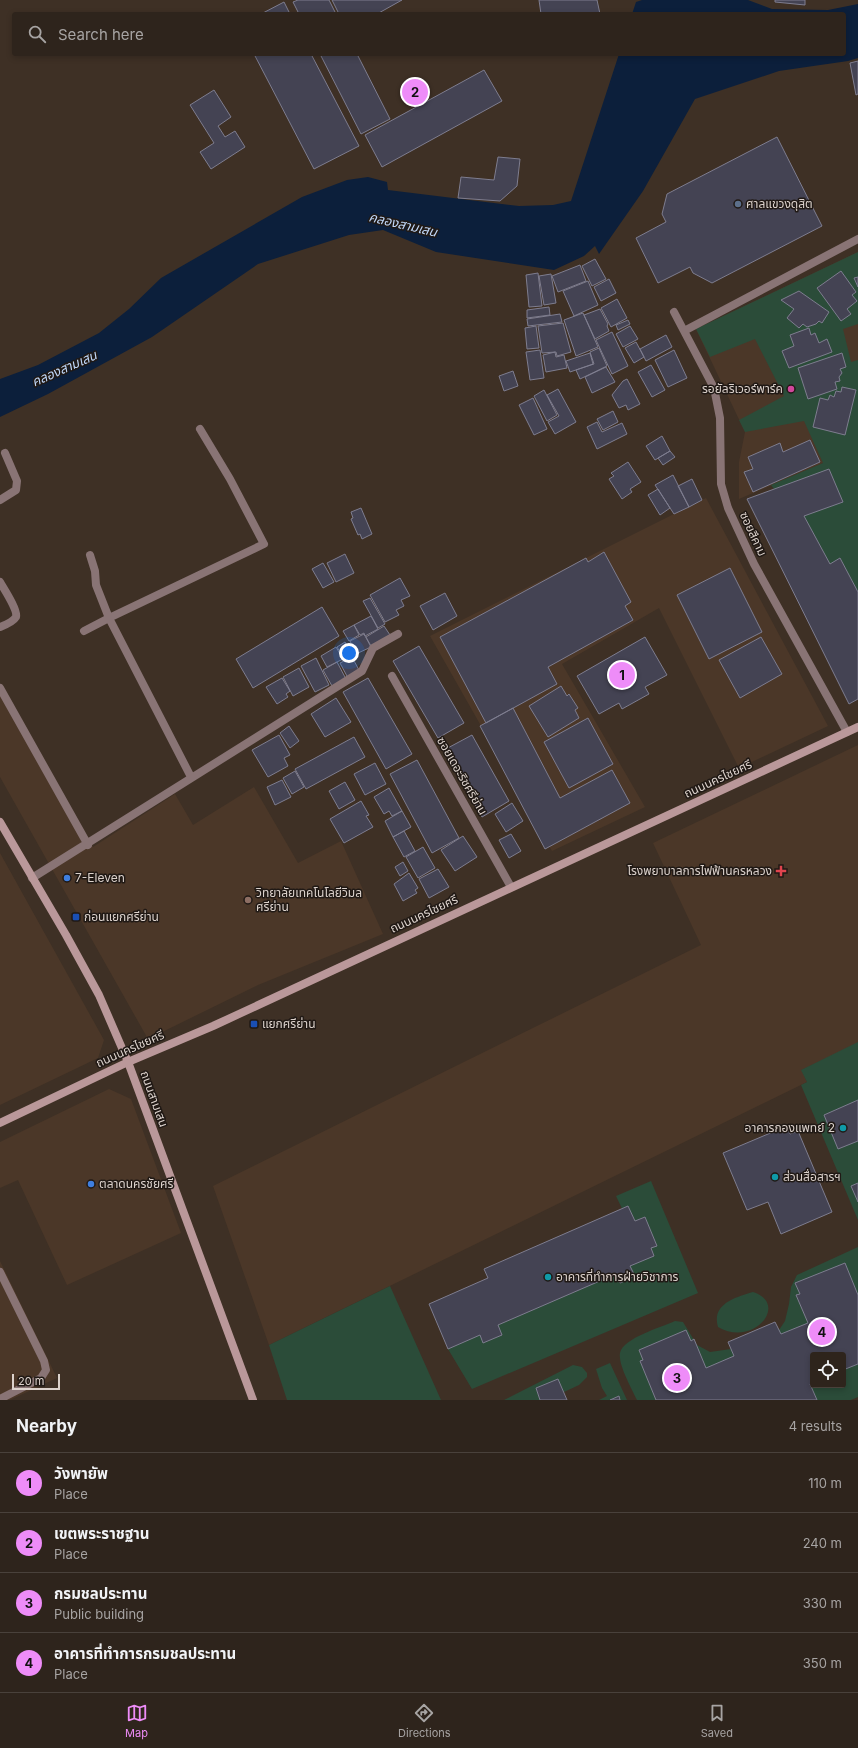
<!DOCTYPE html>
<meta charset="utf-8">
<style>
body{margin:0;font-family:Inter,"Noto Sans Thai",sans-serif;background:#362c25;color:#f1f3f6}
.controls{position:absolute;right:12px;bottom:12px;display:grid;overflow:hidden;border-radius:4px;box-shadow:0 2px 6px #0003}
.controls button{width:36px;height:36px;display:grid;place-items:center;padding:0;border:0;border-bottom:1px solid #49413b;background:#2e241c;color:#f1f3f6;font:20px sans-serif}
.scale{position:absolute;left:12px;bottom:10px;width:48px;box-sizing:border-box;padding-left:4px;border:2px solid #dcd2cc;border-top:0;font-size:11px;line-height:14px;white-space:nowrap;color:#dcd2cc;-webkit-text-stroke:3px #201915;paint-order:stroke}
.you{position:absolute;left:349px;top:653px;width:14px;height:14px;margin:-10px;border:3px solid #fff;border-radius:50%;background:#1a73e8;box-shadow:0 0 0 6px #1a73e833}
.badge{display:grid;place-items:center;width:26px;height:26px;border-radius:50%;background:#ee8cf8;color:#111;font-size:13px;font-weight:700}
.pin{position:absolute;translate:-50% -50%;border:2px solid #fff;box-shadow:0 1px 4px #0006}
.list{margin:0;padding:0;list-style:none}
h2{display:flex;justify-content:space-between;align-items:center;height:52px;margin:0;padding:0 16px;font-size:17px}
h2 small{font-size:13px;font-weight:400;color:#a7a4a3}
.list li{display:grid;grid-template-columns:26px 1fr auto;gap:12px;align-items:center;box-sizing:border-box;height:60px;padding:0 16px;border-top:1px solid #49413b}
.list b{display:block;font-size:15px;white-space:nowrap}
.list p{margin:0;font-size:13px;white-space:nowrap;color:#a7a4a3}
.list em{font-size:13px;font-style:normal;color:#a7a4a3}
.icon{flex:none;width:22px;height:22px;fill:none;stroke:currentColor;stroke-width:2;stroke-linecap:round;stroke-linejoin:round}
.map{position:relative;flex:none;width:858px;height:1400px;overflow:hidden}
.search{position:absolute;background:#2e241c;box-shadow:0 2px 6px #0003;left:12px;right:12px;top:12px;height:44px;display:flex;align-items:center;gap:10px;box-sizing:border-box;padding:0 14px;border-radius:4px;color:#a7a4a3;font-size:15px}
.sheet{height:292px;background:#2e241c}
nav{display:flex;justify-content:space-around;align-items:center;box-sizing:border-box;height:56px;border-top:1px solid #49413b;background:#2e241c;font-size:11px;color:#a7a4a3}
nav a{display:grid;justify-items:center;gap:2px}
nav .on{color:#ee8cf8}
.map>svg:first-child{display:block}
.built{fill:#4b3728}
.green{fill:#2b4c39}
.water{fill:#0c1f3b}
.building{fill:#444353;stroke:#7e7d8f}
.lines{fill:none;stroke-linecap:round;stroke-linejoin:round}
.street{stroke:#897475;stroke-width:8}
.secondary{stroke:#ba989a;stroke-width:8}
.service-dot{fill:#5c6f8a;stroke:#201915;stroke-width:1.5}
.hotel-dot{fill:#d1479c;stroke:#201915;stroke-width:1.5}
.health-dot{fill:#e0444e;stroke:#201915;stroke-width:1.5}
.shop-dot{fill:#3f7fe0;stroke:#201915;stroke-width:1.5}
.education-dot{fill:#8d6e63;stroke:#201915;stroke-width:1.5}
.transit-dot{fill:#1a4fb4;stroke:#201915;stroke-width:1.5}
.culture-dot{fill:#0f9aa8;stroke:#201915;stroke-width:1.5}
.labels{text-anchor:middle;stroke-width:3;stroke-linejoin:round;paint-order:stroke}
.poi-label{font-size:12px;fill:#dcd2cc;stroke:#201915;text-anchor:start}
.street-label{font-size:12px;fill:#dcd2cc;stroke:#201915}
.water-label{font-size:13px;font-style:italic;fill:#c0d8fa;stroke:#201915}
</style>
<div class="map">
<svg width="858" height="1400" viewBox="0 0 858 1400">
<rect width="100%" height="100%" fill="#3e3025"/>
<path class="built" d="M858,252v196l-119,51v-37l6,-30 -49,-103z
M706,498l122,228 -89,42 -80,-160 -97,56 83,143 -93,44 -122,-215z
M0,687l93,160 82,-53 18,31 61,-38 44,76 43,-22 42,93 -125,51 -110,54 -148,-262z
M858,745v298l-56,27 5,12 -538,263 -56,-159 488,-241 -48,-102z
M0,853l104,187 -6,18 -98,47z
M109,1089l22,10 50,134 -114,52 -49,-105 -18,8v-46z
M0,1261l57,117 -47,22h-10z"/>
<path class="green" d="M858,252v72l-15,5 8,33 7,-2v268l-63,-109 -24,-34 52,-22 -19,-42 -59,11 -6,-12 45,-24 -29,-57 -45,18 -14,-28z
M858,1042v178l-57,-135 6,-3 -6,-12z
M651,1181l47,112 -226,96 -24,-40 195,-97 -27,-56z
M858,1247v76l-190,77h-31c-5,-11 -19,-35 -17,-47 3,-15 42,-26 55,-32l8,1 14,23 13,7 21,-3 48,-19 6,-9 4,-17 2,-17 6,-12z
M390,1286l51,114h-154l-18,-55z
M753,1292c37,12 0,56 -35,35 -7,-23 18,-30 35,-35z
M610,1363l17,37h-28l8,-4 -5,-8 -6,-19z
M858,1364v33l-7,3h-79l41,-18v3h30v-15z
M573,1365l9,2 5,6v4l-8,8 -32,15h-43z"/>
<path class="water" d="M642,0h106l24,9 56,1 30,-6v54l-10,3 -69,10 -84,28 -52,92 -44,63 -4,-8 -11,10 -30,14 -118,-18 -53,-22 -34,5 -91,29 -106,73 -104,57 -48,23v-38l38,-14 61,-32 30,-24 32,-31 141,-81 45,-17 21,-3 19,5 1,8 131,16 34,-1 18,-4 48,-147h225v-40h-212l4,-12z"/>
<path class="building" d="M298,0h31l7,14h-37l-6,-12z
M332,0h70l-25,14h-38z
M539,0h58l3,14h-59z
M775,0h30v5l-30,-3z
M284,2l6,12h-29z
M254,54h57l48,92 -45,23z
M320,54h37l33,65 -29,15z
M858,61v33l-2,1 -6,-32z
M484,70l18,31 -120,66 -17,-32z
M214,90l17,27 -13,9 7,11 10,-6 10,16 -34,22 -11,-17 14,-9 -24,-38z
M777,137l45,89 -110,57 -19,-10 -3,-6 -32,16 -22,-45 30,-16 -4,-8 5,-20z
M498,157l22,2 -3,27 -17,15 -42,-3 3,-21 33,3z
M595,259l11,20 -14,7 -10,-20z
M580,265l6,16 -28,11 -6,-16z
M841,271l15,21 -4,3 5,6 -10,8 4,5 -10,7 -24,-33z
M538,273l4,33 -13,1 -3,-32z
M551,274l5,29 -12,2 -5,-29z
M858,277v10l-4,-9z
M609,279l7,14 -15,8 -7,-14z
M588,281l10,24 -24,11 -11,-25z
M799,291l30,21 -7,11 -3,-2 -3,3 -9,3 -4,-3 -4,4 -12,-10 7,-9 -13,-9z
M617,299l10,19 -16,9 -10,-19z
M549,307l1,8 -23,3v-8z
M600,309l8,15 -1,2 2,5 -14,8 -11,-24z
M583,313l15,34 -22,9 -12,-36z
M560,314l2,8 -34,4 -1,-7z
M628,320l2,4 -12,6 -2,-5z
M563,323l8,29 -14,4 -1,-4 -14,1 -4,-27z
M536,326l3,22 -12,1 -2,-21z
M630,326l8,13 -15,8 -7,-13z
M809,328l2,7 4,-2 4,10 8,-4 5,13 -43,16 -7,-17 12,-5 -4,-11z
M612,332l16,34 -16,8 -16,-34z
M666,335l6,12 -26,14 -6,-12z
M636,342l8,15 -10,6 -9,-15z
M599,348l8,18 -27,13 -4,-9 18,-6 -4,-12z
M540,350l4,28 -14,2 -4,-28z
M674,350l13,28 -19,9 -13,-27z
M555,352l1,5 8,-2 3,13 -21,4 -3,-17z
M590,353l3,11 -23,8 -4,-11z
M842,353l4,14 -6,2 2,4 -3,4 1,4 -5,1 2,7 -29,10 -10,-31z
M651,365l14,25 -13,7 -14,-25z
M606,367l9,15 -23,11 -7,-16z
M513,371l5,15 -14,5 -5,-15z
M627,379l13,25 -12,6 -2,-5 -7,3 -7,-13 11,-14z
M842,387l14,3 -11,45 -32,-8 7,-29 8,2 2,-5 4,2 2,-6 5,1z
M558,389l18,33 -21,12 -7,-12 11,-6 -12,-21z
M544,390l13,25 -10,6 -13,-25z
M533,398l14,31 -13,6 -15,-30z
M613,411l5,11 -15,8 -6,-11z
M597,422l5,10 20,-9 5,11 -30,15 -10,-22z
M662,436l8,15 -15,9 -9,-14z
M810,440l10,22 -67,30 -9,-20 9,-3 -5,-12 32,-14 3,9z
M670,451l5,6 -12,8 -5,-7z
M628,462l13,20 -11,7 2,3 -10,7 -13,-20 5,-3 -3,-3z
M829,469l14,33 -39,14 26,48 10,-6 18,34v107l-9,5 -102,-205z
M673,475l16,32 -15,7 -19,-29z
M692,479l10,21 -13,7 -11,-21z
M658,489l12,19 -10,7 -12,-20z
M361,508l11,26 -10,5 -2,-5 -2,1 -7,-16 2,-1 -2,-6z
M604,552l27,50 -6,4 8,14 -85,47 9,17 -71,39 -46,-86 146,-79 2,4z
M345,554l9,19 -18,9 -9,-19z
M323,563l11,19 -11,6 -11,-19z
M730,568l32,64 -53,27 -32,-64z
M400,578l10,18 -9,4 3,6 -8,4 3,5 -14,7 -15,-27z
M445,593l12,23 -24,14 -13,-24z
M370,598l15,26 -7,4 -15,-27z
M322,607l17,29 -86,52 -17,-29z
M371,616l7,13 -13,7 -1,-3 -4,2 -6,-10z
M354,625l5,10 -10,6 -6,-10z
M384,626l6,9 -19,11 -5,-9z
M364,634l7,13 -15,7 -6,-13z
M645,637l22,38 -22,12 4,7 -27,15 -3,-6 -20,11 -22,-38z
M761,637l21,37 -42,24 -21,-38z
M345,642l7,11 -8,5 -7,-11z
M419,646l45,77 -26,15 -45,-77z
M336,647l7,12 -16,8 -6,-11z
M352,657l7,13 -11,8 -8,-15z
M316,658l13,27 -14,7 -14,-26z
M337,662l9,17 -14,7 -9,-16z
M299,668l10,19 -16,9 -10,-19z
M282,678l8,13 -4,3 2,3 -11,7 -11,-17z
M368,678l44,76 -26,15 -43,-77z
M561,686l6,10 2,-2 9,14 -3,2 4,8 -31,19 -19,-31z
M336,698l15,24 -26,15 -14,-23z
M513,708l47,90 52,-28 18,33 -85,46 -65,-123z
M588,718l25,46 -44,24 -25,-46z
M289,726l10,15 -9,7 -10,-15z
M279,735l11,20 -6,3 4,8 -20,11 -16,-27z
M472,735l37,66 -27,16 -38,-67z
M354,737l11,20 -59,32 -11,-20z
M417,760l42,78 -27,15 -42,-79z
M375,763l11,21 -21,11 -11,-21z
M295,771l9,16 -12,7 -9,-16z
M282,780l9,17 -16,8 -8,-18z
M345,782l10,18 -16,9 -10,-18z
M389,788l13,23 -10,5 -3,-5 -5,3 -10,-17z
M361,801l8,14 -3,1 7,11 -29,16 -14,-24z
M512,803l11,18 -17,11 -11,-18z
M402,811l9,16 -18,10 -8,-16z
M404,831l11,20 -11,6 -11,-20z
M511,834l10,17 -12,7 -10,-18z
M463,836l14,21 -22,14 -14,-21z
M423,847l12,21 -17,10 -12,-21z
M403,862l5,9 -8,5 -5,-9z
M438,869l11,18 -20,11 -10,-19z
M409,873l9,15 -3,2 2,3 -14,8 -9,-17z
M858,1100v41l-20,8 -14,-34z
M787,1126l3,8 8,-3 34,81 -51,22 -13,-32 -21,8 -24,-57z
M858,1183v19l-7,-16z
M628,1206l7,15 10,-4 12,29 -6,2 3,8 -24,10 5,10 -15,7 -4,-9 -118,51 4,10 -19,8 -3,-8 -32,14 -19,-45 59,-26 -4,-9z
M845,1263l13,32v69l-15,6v-15h-30v27l-3,2 7,16h-161l-16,-39 3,-1 -4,-10 47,-20 5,11 3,-2 12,29 28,-12 -6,-14 47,-20 6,12 27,-11 -12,-28 4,-1 -5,-11z
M558,1379l9,21h-27l-4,-12z
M619,1396l1,4h-10z"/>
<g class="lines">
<path class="street" d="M674,312l40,76 6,30 1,66 7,24 26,56 93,168
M684,331l174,-92
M0,500l16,-10 1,-9 -12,-28
M90,555l5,16 1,14 13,33 82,159
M0,582c4,7 18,28 16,35 -3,5 -11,8 -16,10
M84,631l25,-13 155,-74 -34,-65 -30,-50
M392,676l119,211
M0,688l88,157
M32,878l330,-207 11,-23 25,-14
M0,1272l44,89 2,9 -5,8 -41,21"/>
<path class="secondary" d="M0,822l66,113 33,60 29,67 125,338
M0,1123l128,-61 85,-36 645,-299"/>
</g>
<circle class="service-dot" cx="738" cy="204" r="4"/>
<circle class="hotel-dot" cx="791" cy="389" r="4"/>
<path class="health-dot" d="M779 865h4v4h4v4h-4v4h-4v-4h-4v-4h4z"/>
<g class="shop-dot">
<circle cx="67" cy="878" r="4"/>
<circle cx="91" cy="1184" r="4"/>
</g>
<circle class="education-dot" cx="248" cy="900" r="4"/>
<g class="transit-dot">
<rect x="72" y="913" width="8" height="8" rx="2"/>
<rect x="250" y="1020" width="8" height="8" rx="2"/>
</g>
<g class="culture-dot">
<circle cx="843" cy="1128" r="4"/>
<circle cx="775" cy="1177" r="4"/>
<circle cx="548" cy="1277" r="4"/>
</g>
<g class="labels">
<g class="poi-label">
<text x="746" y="208">ศาลแขวงดุสิต</text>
<text x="783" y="393" text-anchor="end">รอยัลริเวอร์พาร์ค</text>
<text x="772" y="875" text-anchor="end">โรงพยาบาลการไฟฟ้านครหลวง</text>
<text x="75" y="882">7-Eleven</text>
<text x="256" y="897">วิทยาลัยเทคโนโลยีวิมล<tspan x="256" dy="14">ศรีย่าน</tspan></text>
<text x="84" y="921">ก่อนแยกศรีย่าน</text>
<text x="262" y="1028">แยกศรีย่าน</text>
<text x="835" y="1132" text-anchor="end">อาคารกองแพทย์ 2</text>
<text x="783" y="1181">ส่วนสื่อสารฯ</text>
<text x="99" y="1188">ตลาดนครชัยศรี</text>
<text x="556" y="1281">อาคารที่ทำการฝ่ายวิชาการ</text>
</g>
<g class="street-label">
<text transform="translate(753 534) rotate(65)" y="4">ซอยสีคาม</text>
<text transform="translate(462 776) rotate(60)" y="4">ซอยเดอะริชศรีย่าน</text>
<text transform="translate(718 779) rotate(-25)" y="4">ถนนนครไชยศรี</text>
<text transform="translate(424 914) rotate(-25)" y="4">ถนนนครไชยศรี</text>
<text transform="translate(130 1049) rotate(-24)" y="4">ถนนนครไชยศรี</text>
<text transform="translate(154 1099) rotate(70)" y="4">ถนนสามเสน</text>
</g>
<g class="water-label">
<text transform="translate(403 224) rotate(13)" y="5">คลองสามเสน</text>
<text transform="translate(64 368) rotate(-24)" y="5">คลองสามเสน</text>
</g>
</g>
</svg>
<div class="controls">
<button><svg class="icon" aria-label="locate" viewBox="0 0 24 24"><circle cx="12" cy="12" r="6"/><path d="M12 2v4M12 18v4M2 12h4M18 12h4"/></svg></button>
</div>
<div class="scale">20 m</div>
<div class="you"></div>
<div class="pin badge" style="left:622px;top:675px">1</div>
<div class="pin badge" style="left:415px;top:92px">2</div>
<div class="pin badge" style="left:677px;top:1378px">3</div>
<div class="pin badge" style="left:822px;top:1332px">4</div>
<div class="search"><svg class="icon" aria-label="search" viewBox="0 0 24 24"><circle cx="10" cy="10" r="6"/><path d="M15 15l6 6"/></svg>Search here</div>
</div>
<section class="sheet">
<h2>Nearby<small>4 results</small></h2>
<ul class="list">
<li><span class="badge">1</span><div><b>วังพายัพ</b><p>Place</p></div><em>110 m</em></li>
<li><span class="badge">2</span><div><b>เขตพระราชฐาน</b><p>Place</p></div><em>240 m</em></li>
<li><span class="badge">3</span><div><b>กรมชลประทาน</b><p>Public building</p></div><em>330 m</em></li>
<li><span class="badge">4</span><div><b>อาคารที่ทำการกรมชลประทาน</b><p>Place</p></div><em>350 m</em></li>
</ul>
</section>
<nav>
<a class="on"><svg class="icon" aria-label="map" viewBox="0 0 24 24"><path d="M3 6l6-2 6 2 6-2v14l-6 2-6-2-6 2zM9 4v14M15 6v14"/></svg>Map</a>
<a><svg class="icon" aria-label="directions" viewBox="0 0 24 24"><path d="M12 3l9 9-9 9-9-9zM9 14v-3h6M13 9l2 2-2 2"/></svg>Directions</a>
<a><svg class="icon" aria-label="saved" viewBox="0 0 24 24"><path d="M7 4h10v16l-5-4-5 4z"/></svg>Saved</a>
</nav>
